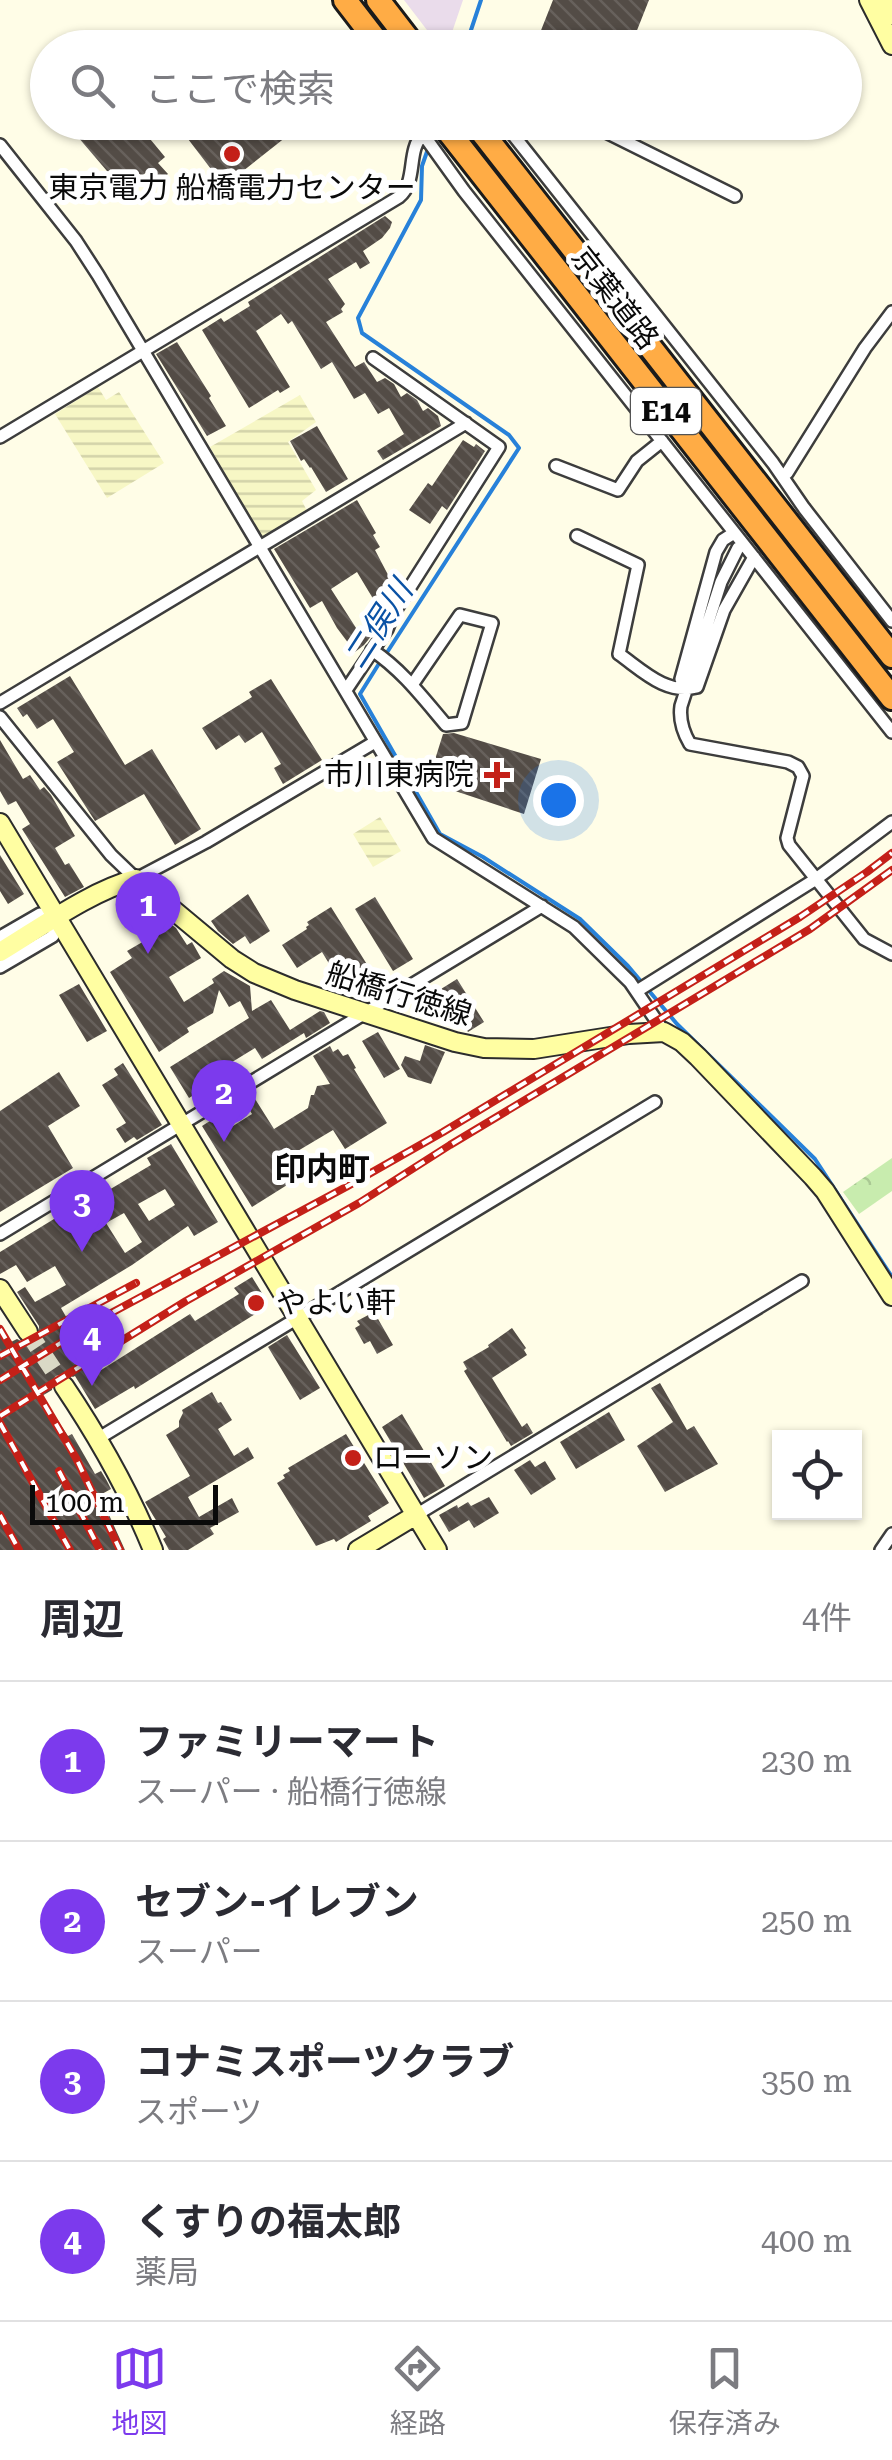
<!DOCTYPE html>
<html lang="ja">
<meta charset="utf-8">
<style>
body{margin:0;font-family:"Roboto Serif","Noto Sans JP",serif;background:#f7f7f7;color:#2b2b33}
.controls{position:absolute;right:30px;bottom:30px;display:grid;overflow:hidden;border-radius:0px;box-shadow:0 2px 8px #0004}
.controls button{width:90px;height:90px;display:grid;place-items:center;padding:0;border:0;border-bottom:2px solid #e1e1e2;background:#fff;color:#2b2b33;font:50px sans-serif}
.scale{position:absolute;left:30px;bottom:25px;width:188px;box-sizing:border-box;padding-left:10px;border:5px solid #0a0a0a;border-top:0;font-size:28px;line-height:35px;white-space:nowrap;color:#0a0a0a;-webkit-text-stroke:8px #fff;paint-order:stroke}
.you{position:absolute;left:558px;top:800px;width:35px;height:35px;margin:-25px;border:8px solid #fff;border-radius:50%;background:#1a73e8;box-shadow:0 0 0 15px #1a73e833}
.badge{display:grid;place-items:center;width:65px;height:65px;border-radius:50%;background:#7c3aed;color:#fff;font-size:32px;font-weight:700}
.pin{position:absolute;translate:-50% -82px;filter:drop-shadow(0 2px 5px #0008)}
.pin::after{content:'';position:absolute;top:52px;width:35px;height:30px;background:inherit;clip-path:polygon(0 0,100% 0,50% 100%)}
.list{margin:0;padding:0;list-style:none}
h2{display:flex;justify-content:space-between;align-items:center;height:130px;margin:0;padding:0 40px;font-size:42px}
h2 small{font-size:32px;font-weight:400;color:#7c7c81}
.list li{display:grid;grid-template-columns:65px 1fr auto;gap:30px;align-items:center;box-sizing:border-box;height:160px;padding:0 40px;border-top:2px solid #e1e1e2}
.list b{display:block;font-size:38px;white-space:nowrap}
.list p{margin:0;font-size:32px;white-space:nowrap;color:#7c7c81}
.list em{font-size:32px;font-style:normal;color:#7c7c81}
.icon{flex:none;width:55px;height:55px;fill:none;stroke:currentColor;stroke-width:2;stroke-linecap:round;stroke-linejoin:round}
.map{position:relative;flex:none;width:892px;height:1550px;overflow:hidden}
.search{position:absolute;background:#fff;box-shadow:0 2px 8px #0004;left:30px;right:30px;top:30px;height:110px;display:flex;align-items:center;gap:25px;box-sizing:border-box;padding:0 35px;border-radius:55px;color:#7c7c81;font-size:38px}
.sheet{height:770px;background:#fff}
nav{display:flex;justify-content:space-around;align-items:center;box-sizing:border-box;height:140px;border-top:2px solid #e1e1e2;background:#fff;font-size:28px;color:#7c7c81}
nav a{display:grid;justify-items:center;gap:5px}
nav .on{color:#7c3aed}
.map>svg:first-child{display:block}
.industrial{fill:#eadceb}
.farmland{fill:url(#farmland-rules)}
.park{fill:url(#park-crowns)}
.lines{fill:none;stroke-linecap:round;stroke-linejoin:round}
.stream{stroke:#2781d9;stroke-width:4}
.building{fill:url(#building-back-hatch);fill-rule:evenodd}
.secondary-tunnel{stroke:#dad9c6;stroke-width:18;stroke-dasharray:18 9;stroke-linecap:butt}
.street-casing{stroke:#3d3d3d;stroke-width:16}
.secondary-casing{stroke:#2c2c2c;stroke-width:22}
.highway-casing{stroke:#1b1b1b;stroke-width:28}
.street{stroke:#fff;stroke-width:11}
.secondary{stroke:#fffea2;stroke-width:18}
.highway{stroke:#ffac45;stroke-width:22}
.rail-casing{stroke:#c42018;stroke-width:8}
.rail{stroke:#fff;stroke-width:4;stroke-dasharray:11;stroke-linecap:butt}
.poi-dot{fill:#c42018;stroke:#fff;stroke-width:4}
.labels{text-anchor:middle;stroke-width:10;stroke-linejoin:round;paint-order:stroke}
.shield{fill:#fff;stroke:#545454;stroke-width:2.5}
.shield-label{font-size:28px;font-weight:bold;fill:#0a0a0a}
.poi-label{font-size:30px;fill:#0a0a0a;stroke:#fff;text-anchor:start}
.street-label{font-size:30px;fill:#0a0a0a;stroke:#fff}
.water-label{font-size:32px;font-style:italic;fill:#0a52a5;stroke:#fff}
.neighbourhood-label{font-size:32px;font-weight:bold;fill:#0a0a0a;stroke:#fff}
</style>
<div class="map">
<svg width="892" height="1550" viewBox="0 0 892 1550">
<defs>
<pattern id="farmland-rules" width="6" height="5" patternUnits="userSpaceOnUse" patternTransform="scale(2.5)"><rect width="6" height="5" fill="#f7f7c5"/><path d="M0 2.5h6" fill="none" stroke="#d2d2a8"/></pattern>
<pattern id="park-crowns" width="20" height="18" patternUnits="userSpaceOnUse" patternTransform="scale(2.5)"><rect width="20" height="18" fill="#c8ecae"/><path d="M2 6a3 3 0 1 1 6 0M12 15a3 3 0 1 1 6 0" fill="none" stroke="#aac994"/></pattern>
<pattern id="building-back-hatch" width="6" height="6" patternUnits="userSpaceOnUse" patternTransform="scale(2.5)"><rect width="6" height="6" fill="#534c46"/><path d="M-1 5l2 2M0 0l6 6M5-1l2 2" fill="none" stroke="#67615c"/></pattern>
</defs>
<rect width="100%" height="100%" fill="#fffde7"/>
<path class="industrial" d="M404,0h59l-16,47h-7z"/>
<path class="farmland" d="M98,387l8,13 13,-8 45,71 -57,35 -52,-84z
M300,395l16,27 -28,20 28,48 -14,11 5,10 -46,27 -51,-91z
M380,817l21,34 -28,16 -20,-33z"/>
<path class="park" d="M892,1158v33l-33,23 -16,-22z"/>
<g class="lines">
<path class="stream" d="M465,48l16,-48
M386,654l133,-206 -10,-13 -147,-102 -4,-15 63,-118 1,-34 7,-20
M380,662l-20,32 80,140 43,23 97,62 48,47 49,58 138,135 77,118"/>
</g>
<path class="building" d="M553,0h96l-19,48h-96z
M81,122h55l29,35 -7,6 10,11 -10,8 -9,-12 -25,21 -52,-61z
M175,122h130l-81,64z
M385,216l7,6 -2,6 -8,10 -19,13 7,12 -10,6 -4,-7 -28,17 17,25 -4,5 2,3 -17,10 29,45 9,-5 13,20 8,-4 9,6 7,13 6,-4 10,7 6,11 5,-3 10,8 3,10 -58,34 -6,-9 27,-17 -15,-26 -11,6 -13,-21 -11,6 -22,-37 -11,7 -29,-48 -4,3 -7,-10 -25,17 34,56 -10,6 -2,-3 -29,18 -47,-78 19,-12 3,4 26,-16 -2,-4z
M177,342l34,54 -2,2 17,28 -19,10 -51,-82z
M317,426l31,53 -22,13 -15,-25 -1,1 -6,-9 -3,2 -11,-20z
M463,440l11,7 2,-3 9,7 -38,59 -5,-4 -12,18 -21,-14 19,-27 4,3z
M357,500l19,33 -3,2 7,12 -5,3 21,40 -21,12 -18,-30 -26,17 27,42 9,-6 6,9 -9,11 -9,7 -18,-24 -15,-27 -12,7 -36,-59z
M70,676l55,89 27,-16 49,80 -26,16 -31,-51 -49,27 -38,-59 17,-10 -21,-33 -16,10 -10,-15 -4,3 -6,-9z
M271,679l51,81 -39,24 -9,-16 7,-4 -19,-32 -17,11 -6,-8 -23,15 -14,-22 50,-31 -3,-5z
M454,733l87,26 -17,55 -96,-32 15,-48z
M0,740l23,39 7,-4 10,15 4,-3 7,8 24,41 -20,12 10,17 4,-2 15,24 -19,10 -43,-68 8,-5 -14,-23 -8,4 -8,-14z
M0,855l24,39 -16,10 -8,-13z
M248,894l22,37 -20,13 -5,-8 -12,8 -15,-13 -7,-10z
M375,897l38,62 -20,12 -38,-62z
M331,907l37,59 -23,15 -2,-4 -4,3 -17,-28 -25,16 -15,-23 25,-16 -1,-2 3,-2 -2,-3z
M168,922l8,6 11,17 5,-3 9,16 -32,19 15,25 30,-19 -2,-4 12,-8 26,15 2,25 19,-11 19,30 30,-19 4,1 6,11 -24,15 -2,-5 -42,26 -7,-11 -62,38 4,7 -8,5 -19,-31 79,-49 -9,-17 -11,6 -10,-17 -6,23 -26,15 2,4 -30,20 -49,-80 22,-14 -5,-7 31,-18 -2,-2z
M457,979l27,43 -16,10 -27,-43z
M79,984l28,47 -20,11 -28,-47z
M378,1032l22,37 -16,9 -22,-37z
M425,1045l20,7 -14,32 -23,-7 -7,-12 4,-9 15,5z
M330,1046l3,6 5,-3 5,7 5,-2 8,14 -2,1 33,54 -42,26 -12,-19 -42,25 12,20 -51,32 -50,-81 22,-14 9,14 19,-12 -9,-15 9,-5 22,35 34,-21 3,-13h3l3,-9 13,-2 -17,-28z
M123,1063l39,62 -25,15 -3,-3 -9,6 -9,-14 10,-6 -24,-38 16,-10 -4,-6z
M59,1072l21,34 -32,20 25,42 -73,44v-101z
M171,1144l47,78 -24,14 -6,-10 -56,39 -71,43 37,64 92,-58 5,7 44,-27 -5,-6 18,-11 13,21 -5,13 -125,78 -1,-3 -39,23 -20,-33 -2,1 -9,-3 -8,2 -4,5v9l-10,6 26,40 4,-2 23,40 6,-3 6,10 4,8 -11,6 25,55h-125v-222l9,15 8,-4 11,5 8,-2 3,-5v-11l-22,-34 8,-5 10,15 31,-17 -11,-19 -28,16 -11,-17 -16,9v-22l90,-55 2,3 59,-35 -4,-7zM165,1189l10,16 -26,16 -11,-17zM124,1213l18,29 -17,11 -19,-30z
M374,1312l19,33 -16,9 -7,-13 -6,3 -9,-16 5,-3 -3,-4z
M512,1328l14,20 -2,2 3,5 -35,23 30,49 5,-4 6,10 -22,13 -3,-5 -1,1 -43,-71 3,-2 -4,-7 26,-15 -1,-2z
M287,1335l33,53 -20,12 -32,-53z
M660,1383l27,47 7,-4 24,38 -53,28 -28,-46 36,-24 -22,-34z
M212,1392l6,11 3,-1 11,18 -14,9 16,27 14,-9 6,11 -66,39 11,20 33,-19 7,14 -29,16 4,6 -26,16h-19l-6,-11 3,-2 -21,-35 45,-26 -24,-41 13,-8v-6l4,-8 -1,-3z
M609,1412l16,28 -49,29 -16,-27z
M402,1414l43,72 -21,12 -42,-71z
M346,1434l43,69 -21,13 3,5 -35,21 -2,-3 -18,7 -39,-63 8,-5 -2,-3 7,-4 -2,-3z
M530,1460l5,7 10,-6 11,18 -25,16 -17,-25z
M489,1497l10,16 -25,15 -5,-8 -20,12 -10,-17 18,-10 1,3 10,-6 3,4z"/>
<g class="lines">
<path class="secondary-tunnel" d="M28,1332l36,54"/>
<g class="street-casing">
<path id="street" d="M503,122l270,341 31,45 88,113
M586,122l149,74
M0,145l76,96 22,34 335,563 141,89 56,55 34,50
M0,437l399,-240c19,-16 7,-46 24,-63l41,57 428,541
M556,466l62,24 19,-29 25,-20
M787,473l78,-125 27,-36
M577,536l61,29 -19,89c24,17 47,41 78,33l27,-77 30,-53
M738,548l-17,34 -40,124c-2,14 2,26 9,38l98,18 10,5 5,9 -16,62 2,7 75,94 28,15
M372,650c30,20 51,48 74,75l16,-2 30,-100 -32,-8 -48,70
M346,690l41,-61 6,-15 106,-167 -126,-89
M686,690l-5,-11 35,-127 7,-12 11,-7
M0,703l466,-280
M0,717l111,138 25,24 70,-37 169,-100
M0,937l40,-23 17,4 -4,18 -53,31
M637,991l179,-112 76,-57
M0,1234l542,-328
M99,1438l556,-336
M416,1515l386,-234
M881,1550l11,-16"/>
</g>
<g class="secondary-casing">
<path id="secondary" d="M869,0l23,45
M884,0l8,15
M0,823l437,727
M0,952c40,-24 92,-62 136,-73l96,80 22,14 41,17 160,52 29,6 50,1 95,-15 35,-2 18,10 16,15 115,120 12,14 67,105
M0,1289l28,43
M64,1386c35,52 65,105 89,164
M358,1550l58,-35"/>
</g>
<g class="highway-casing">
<path id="highway" d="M345,0l37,48
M378,0l37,48
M441,122l451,576
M474,122l418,534"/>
</g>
<use href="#street" class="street"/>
<use href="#secondary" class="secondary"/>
<use href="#highway" class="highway"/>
<g class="rail-casing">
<path id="rail" d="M0,1329l76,129 44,92
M0,1356l136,-73
M0,1380l100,-61 246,-132 97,-55 357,-215 67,-45 25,-19
M0,1416l186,-115 173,-98 91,-58 360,-216 82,-59
M0,1423l70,127
M59,1471l41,79
M0,1515l19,35"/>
</g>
<use href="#rail" class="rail"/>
</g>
<g class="poi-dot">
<circle cx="232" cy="154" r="10"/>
<path d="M492 760h10v10h10v10h-10v10h-10v-10h-10v-10h10z"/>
<circle cx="256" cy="1303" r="10"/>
<circle cx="353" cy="1458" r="10"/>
</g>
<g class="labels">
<rect class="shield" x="631" y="388" width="70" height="46" rx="8"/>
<g class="shield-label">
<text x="666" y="421">E14</text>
</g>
<g class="poi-label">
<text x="232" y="198" text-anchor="middle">東京電力 船橋電力センター</text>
<text x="474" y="785" text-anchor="end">市川東病院</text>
<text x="276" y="1313">やよい軒</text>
<text x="373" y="1468">ローソン</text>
</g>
<g class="street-label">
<text transform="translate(615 298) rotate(52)" y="10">京葉道路</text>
<text transform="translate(399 994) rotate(17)" y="10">船橋行徳線</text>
</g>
<g class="water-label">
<text transform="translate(378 624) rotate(-57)" y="11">二俣川</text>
</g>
<g class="neighbourhood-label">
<text x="322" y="1180">印内町</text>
</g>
</g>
</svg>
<div class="controls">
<button><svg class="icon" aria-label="locate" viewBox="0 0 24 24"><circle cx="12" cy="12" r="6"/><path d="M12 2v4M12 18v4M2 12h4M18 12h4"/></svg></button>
</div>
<div class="scale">100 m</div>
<div class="you"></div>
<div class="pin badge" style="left:148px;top:954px">1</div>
<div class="pin badge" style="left:224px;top:1142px">2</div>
<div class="pin badge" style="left:82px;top:1252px">3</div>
<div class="pin badge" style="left:92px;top:1386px">4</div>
<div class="search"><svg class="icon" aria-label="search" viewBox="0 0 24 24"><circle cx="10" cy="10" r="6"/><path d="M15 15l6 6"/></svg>ここで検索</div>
</div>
<section class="sheet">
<h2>周辺<small>4件</small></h2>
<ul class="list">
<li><span class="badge">1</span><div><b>ファミリーマート</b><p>スーパー · 船橋行徳線</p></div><em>230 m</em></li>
<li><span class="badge">2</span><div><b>セブン-イレブン</b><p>スーパー</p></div><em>250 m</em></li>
<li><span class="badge">3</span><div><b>コナミスポーツクラブ</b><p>スポーツ</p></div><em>350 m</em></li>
<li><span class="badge">4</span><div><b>くすりの福太郎</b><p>薬局</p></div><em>400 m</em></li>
</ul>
</section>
<nav>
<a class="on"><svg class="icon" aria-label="map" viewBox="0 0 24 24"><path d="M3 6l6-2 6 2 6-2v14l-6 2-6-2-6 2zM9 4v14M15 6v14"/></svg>地図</a>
<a><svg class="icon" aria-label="directions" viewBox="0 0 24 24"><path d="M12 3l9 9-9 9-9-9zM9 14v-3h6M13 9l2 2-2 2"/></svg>経路</a>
<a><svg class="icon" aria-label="saved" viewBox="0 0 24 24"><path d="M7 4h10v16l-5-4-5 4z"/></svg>保存済み</a>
</nav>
